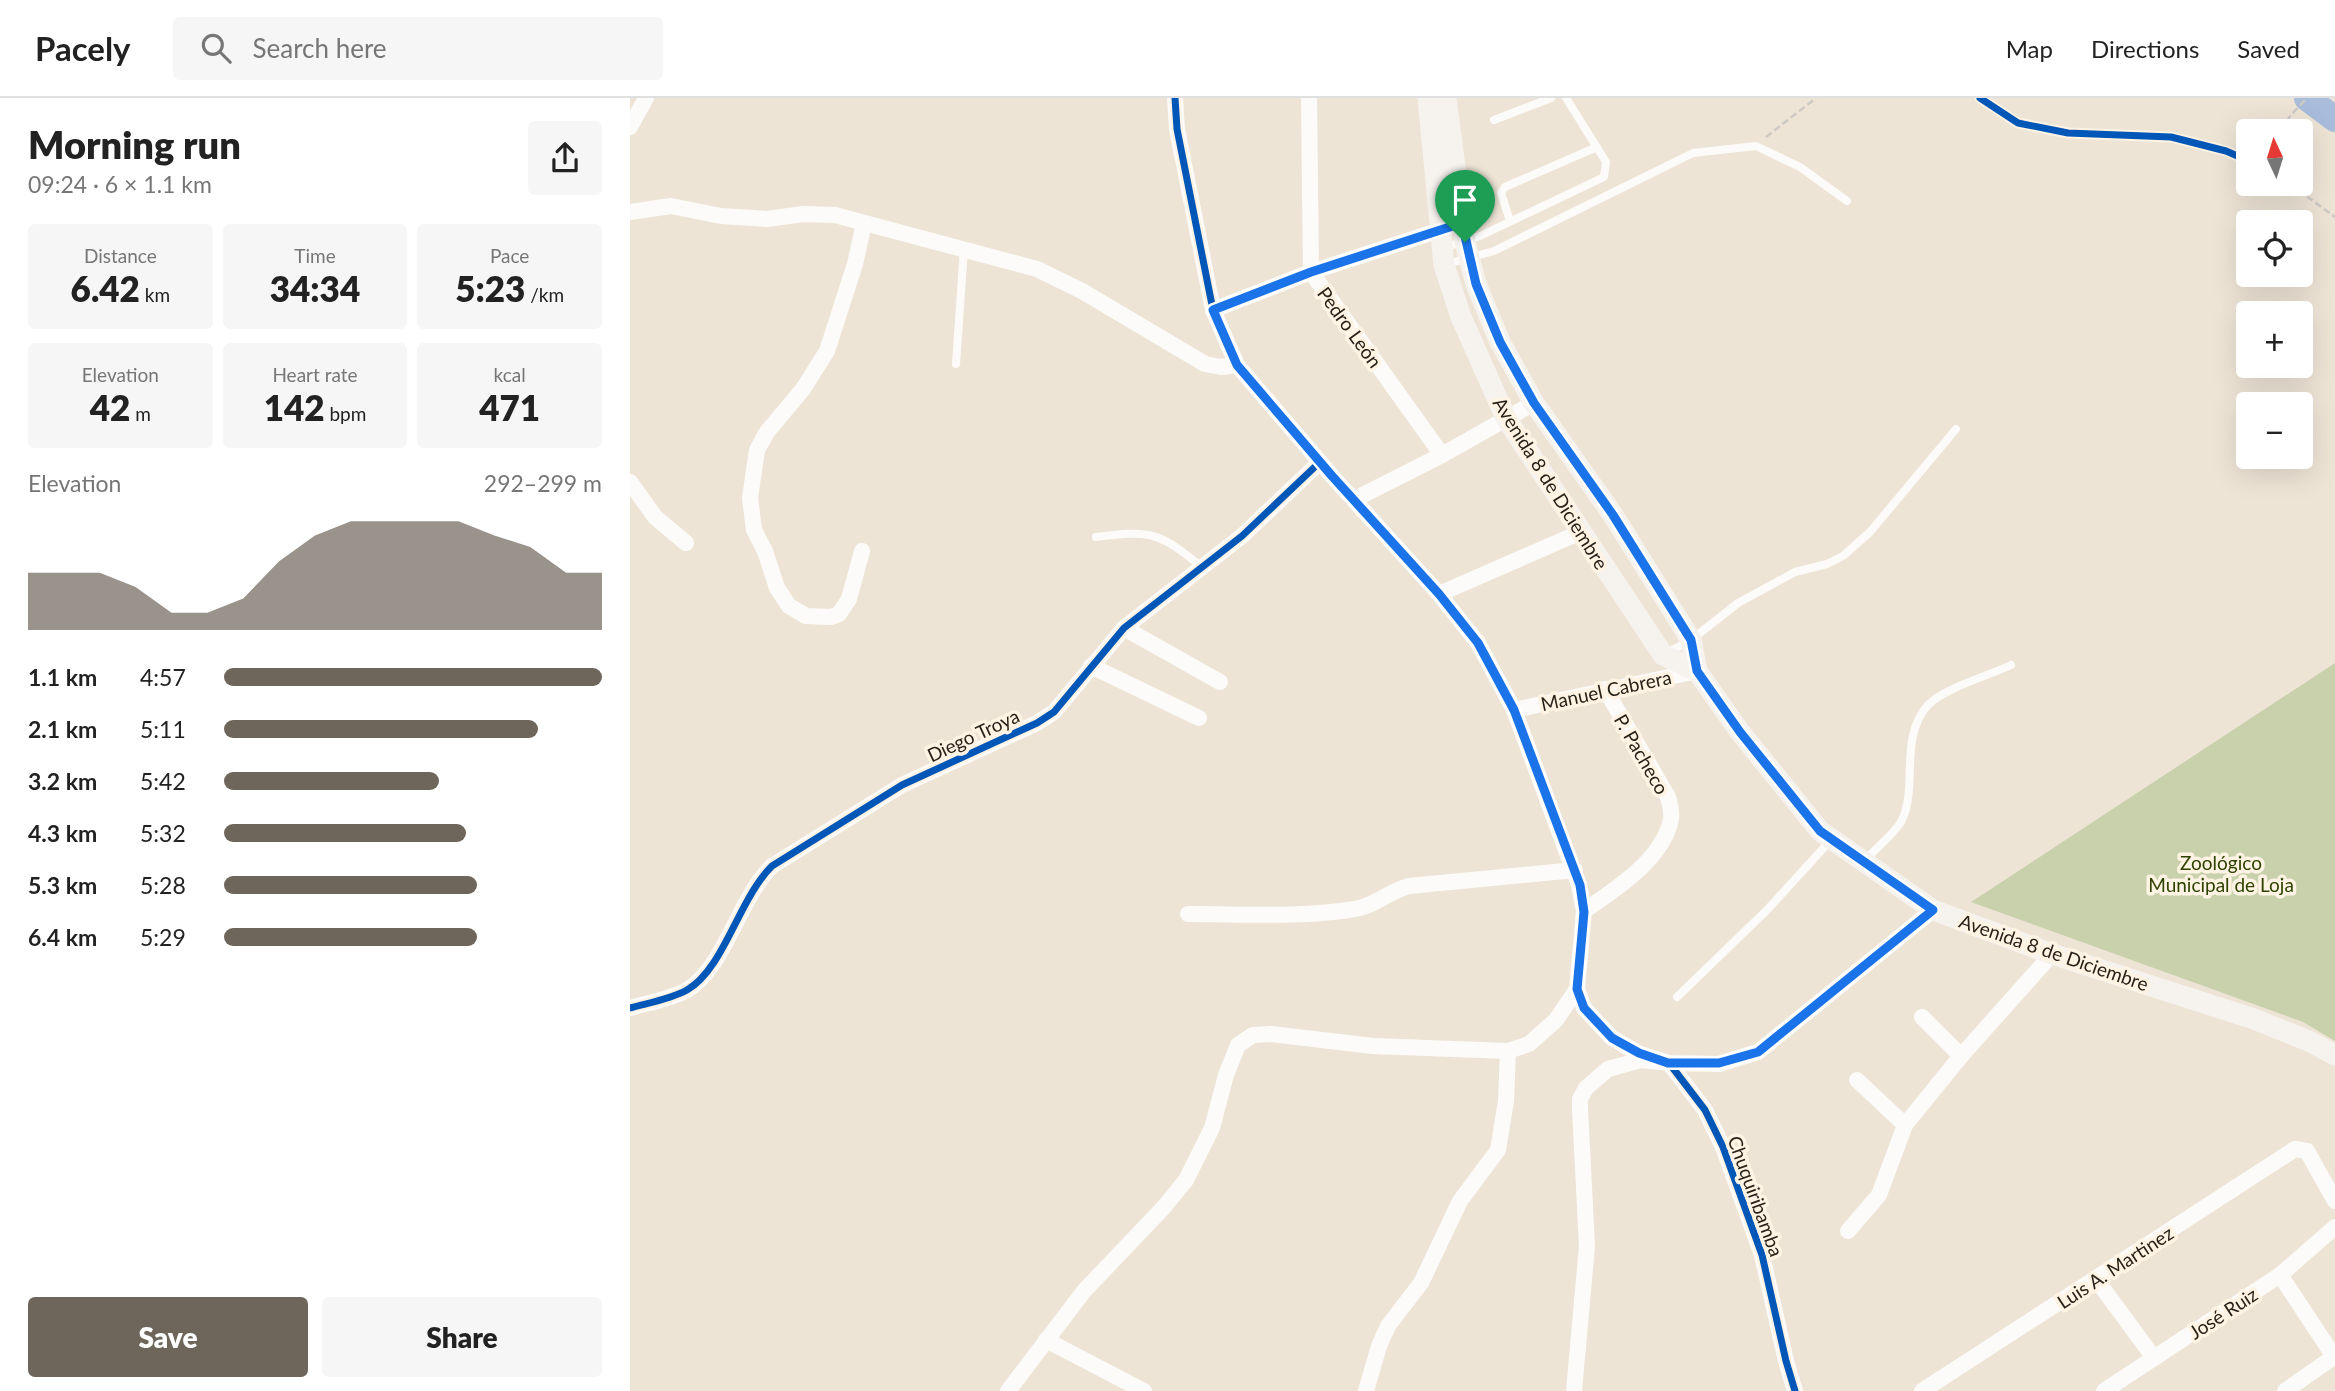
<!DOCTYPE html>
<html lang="en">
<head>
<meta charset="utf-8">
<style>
	:root { --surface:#fff; --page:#f6f6f6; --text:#222; --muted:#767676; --line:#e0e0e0; --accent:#6e665b }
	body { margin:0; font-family:Lato,sans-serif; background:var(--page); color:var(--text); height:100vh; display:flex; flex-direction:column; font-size:26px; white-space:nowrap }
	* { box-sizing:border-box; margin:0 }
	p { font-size:23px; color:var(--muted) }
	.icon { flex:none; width:38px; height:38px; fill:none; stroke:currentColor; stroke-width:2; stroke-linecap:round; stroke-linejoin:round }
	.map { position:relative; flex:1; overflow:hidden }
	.details { display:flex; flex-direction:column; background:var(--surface); width:630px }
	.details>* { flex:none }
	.needle { width:46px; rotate:356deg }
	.buttons { position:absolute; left:1606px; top:21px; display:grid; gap:14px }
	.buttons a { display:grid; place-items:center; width:77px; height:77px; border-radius:7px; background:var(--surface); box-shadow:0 7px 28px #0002; font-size:35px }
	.pin { position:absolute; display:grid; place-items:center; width:60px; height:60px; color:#fff; margin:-72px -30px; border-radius:50% 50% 50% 0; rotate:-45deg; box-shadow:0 0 7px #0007 }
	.pin .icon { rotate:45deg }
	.round { display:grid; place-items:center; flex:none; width:74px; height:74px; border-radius:7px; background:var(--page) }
	.summary { display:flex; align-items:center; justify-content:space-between; height:119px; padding:0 28px }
	h1 { font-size:38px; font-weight:800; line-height:52px }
	.figures { display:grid; grid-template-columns:repeat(3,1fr); gap:10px; height:119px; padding:7px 28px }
	.figures div { display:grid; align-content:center; border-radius:7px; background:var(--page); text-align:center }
	.figures b { font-size:35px; font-weight:800 }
	.figures small { font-size:19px; font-weight:400 }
	.figures p { font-size:19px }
	.chart { height:196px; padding:14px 28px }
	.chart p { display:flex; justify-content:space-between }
	.chart svg { width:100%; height:126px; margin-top:7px; fill:var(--accent); opacity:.7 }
	.button { display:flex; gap:14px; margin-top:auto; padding:14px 28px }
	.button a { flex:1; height:80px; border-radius:7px; background:var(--accent); color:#fff; font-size:28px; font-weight:800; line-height:80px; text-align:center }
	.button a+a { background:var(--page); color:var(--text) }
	ul { padding:0 28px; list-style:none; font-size:23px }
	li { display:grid; grid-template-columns:112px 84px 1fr; align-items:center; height:52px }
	li i { height:18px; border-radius:9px; background:var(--accent) }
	header { display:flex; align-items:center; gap:42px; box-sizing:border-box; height:98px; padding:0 35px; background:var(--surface); border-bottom:2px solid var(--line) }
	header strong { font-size:33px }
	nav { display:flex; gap:38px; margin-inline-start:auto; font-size:24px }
	.search { width:490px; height:63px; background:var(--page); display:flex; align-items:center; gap:18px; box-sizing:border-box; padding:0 24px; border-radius:7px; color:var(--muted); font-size:26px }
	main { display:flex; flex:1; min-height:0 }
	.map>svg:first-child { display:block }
</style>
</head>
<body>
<header>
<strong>Pacely</strong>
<div class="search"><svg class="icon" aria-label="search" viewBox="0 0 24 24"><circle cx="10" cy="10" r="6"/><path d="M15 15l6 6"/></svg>Search here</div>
<nav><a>Map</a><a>Directions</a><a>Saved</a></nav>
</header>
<main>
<section class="details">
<div class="summary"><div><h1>Morning run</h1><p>09:24 · 6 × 1.1 km</p></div><a class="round"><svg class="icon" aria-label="share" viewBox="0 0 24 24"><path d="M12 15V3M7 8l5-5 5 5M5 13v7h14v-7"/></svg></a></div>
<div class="figures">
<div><p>Distance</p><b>6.42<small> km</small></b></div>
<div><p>Time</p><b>34:34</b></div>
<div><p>Pace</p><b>5:23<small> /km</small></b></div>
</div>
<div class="figures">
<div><p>Elevation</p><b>42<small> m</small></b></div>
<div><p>Heart rate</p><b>142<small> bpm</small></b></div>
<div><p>kcal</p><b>471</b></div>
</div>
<div class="chart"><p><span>Elevation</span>292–299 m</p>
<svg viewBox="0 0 160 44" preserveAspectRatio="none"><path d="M0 44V24L10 24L20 24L30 29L40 38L50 38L60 33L70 20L80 11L90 6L100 6L110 6L120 6L130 11L140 15L150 24L160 24V44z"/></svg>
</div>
<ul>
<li><b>1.1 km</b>4:57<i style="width:100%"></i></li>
<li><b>2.1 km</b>5:11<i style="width:83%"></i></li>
<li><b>3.2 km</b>5:42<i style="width:57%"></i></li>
<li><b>4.3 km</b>5:32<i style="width:64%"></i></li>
<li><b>5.3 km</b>5:28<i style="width:67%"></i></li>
<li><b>6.4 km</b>5:29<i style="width:67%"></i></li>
</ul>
<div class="button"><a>Save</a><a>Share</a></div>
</section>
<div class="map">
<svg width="1705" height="1293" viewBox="0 0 1705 1293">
	<rect width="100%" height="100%" fill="#eee4d6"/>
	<path fill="#c8d1ac" d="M 1705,565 L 1705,943 L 1673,924 L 1341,804 Z"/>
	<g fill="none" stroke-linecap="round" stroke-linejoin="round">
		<path stroke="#a9bcdc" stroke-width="26" d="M 1677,0 L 1705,21"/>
		<g stroke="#cdc9c4" stroke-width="2.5" stroke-dasharray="7 3.5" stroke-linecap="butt">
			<path d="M 1350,0 L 1388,25 L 1438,35 L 1541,39 L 1596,53 L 1619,63"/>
			<path d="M 1652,33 L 1660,18 L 1677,0"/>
			<path d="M 1136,39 L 1186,0"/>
			<path d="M 1660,86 L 1705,119"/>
		</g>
		<g stroke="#fcfbf9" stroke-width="8">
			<path d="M 864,22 L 921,0"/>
			<path d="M 880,123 L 871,95 L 875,89 L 967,49"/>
			<path d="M 813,150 L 850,138 L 974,79 L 976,64 L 936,0"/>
			<path d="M 817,166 L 864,153 L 1063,55 L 1126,48 L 1170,69 L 1217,103"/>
			<path d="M 326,266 L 334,151"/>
			<path d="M 466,439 C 522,432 529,434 573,470"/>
			<path d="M 1035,556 L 1061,542 L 1108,505 L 1165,474 L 1197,466 L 1213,458 L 1240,434 L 1326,331"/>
			<path d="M 1236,762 C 1246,749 1265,736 1272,722 C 1288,688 1269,639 1298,607 C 1314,590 1358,578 1381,567"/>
			<path d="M 1047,899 L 1137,812 L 1200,743"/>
		</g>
		<g stroke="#fcfbf9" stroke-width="16">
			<path d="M 545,0 L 547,31 L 583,212 L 607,267 L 702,378 L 809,496 L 848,545 L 884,612 L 949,787 L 954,813 L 947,891 L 954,910 L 982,940 L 1008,955 L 1039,965 L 1075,1012 L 1093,1049 L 1132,1157 L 1156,1263 L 1165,1293"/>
			<path d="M 679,0 L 681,174 L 812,357"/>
			<path d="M 0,29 L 16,0"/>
			<path d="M 0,114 L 41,108 L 91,118 L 137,121 L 173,116 L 205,117 L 407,171 L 452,193 L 575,266 L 591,269 L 607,267"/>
			<path d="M 583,212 L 681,174 L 832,125"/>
			<path d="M 0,384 L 25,419 L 56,445"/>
			<path d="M 725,401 L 812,357 L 904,305"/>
			<path d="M 232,453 L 219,501 L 209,516 L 201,519 L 176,518 L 159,508 L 147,490 L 135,453 L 124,432 L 120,400 L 127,352 L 137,334 L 173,291 L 197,253 L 225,166 L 234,125"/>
			<path d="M 809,496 L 951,434"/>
			<path d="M 494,530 L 590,584"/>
			<path d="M 461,568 L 569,620"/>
			<path d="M 884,612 L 1067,573"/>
			<path d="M 954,813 C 985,791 1033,762 1041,721 C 1042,715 1040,706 1038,699 L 975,591"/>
			<path d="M 558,816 C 613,816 671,820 725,811 C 745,808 759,793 779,788 L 945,772"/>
			<path d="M 0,910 C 18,905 41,901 57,892 C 94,871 109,800 142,768 L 272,687 L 407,625 L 424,614 L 494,530 L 612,438 L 690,364"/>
			<path d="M 1292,919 L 1331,958"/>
			<path d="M 1227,982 L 1275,1027"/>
			<path d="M 1218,1133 L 1249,1097 L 1275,1027 L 1331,958 L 1422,856"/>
			<path d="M 1650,1177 L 1705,1260"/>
			<path d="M 1466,1181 L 1524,1260"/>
			<path d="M 416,1242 L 514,1293"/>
			<path d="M 378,1293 L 454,1193 L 534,1109 L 556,1082 L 582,1030 L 596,977 L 608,947 L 623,937 L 641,936 L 743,948 L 878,953 L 899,946 L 926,922 L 947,891"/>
			<path d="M 736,1293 L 749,1248 L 758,1228 L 791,1185 L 830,1103 L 868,1052 L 876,1003 L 878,953"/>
			<path d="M 944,1293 L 957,1148 L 950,1011 L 950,1001 L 956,990 L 978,971 L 1011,962 L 1039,965 L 1089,966 L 1128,954 L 1303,812"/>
			<path d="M 1292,1293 L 1665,1051 L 1677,1053 L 1705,1103"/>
			<path d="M 1474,1293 L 1650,1177 L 1705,1129"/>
			<path d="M 1655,1293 L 1705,1258"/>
		</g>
		<g stroke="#f6f2ee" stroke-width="21">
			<path d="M 798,0 L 814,167 L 831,219 L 876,320 L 1033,557 L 1067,573"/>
			<path d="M 816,0 L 835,144 L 846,186 L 870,244 L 904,305 L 983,417 L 1061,542 L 1067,573 L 1110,634 L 1190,733 L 1303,812 L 1422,856 L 1624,921 L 1681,944 L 1705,957"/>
		</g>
		<g stroke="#fff3e4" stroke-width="11">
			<g id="cycleway">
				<path d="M 545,0 L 547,31 L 583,212 L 607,267 L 702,378 L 809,496 L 848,545 L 884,612 L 949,787 L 954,813 L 947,891 L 954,910 L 982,940 L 1008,955 L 1039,965 L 1075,1012 L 1093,1049 L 1132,1157 L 1156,1263 L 1165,1293"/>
				<path d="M 1350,0 L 1388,25 L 1438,35 L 1541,39 L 1596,53 L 1619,63"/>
				<path d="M 0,910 C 18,905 41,901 57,892 C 94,871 109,800 142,768 L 272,687 L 407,625 L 424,614 L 494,530 L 612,438 L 690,364"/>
			</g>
		</g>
		<use href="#cycleway" stroke="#0057b8" stroke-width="7"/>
	</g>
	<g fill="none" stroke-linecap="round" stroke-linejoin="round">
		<g stroke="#fff" stroke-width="14">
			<path id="route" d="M 832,125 L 846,186 L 870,244 L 904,305 L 983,417 L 1061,542 L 1067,573 L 1110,634 L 1190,733 L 1303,812 L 1128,954 L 1089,965 L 1038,965 L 1009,955 L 982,940 L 954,910 L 947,891 L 954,814 L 950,787 L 884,612 L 848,545 L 809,496 L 702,378 L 607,267 L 583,212 L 681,174 Z"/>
		</g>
		<use href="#route" stroke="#1a73e8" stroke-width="9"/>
	</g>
	<g text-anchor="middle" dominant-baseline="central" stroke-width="7" stroke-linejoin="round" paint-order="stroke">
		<g font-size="19" fill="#292219" stroke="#fff3e4">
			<text transform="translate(720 229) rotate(54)">Pedro León</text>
			<text transform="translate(921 385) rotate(58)">Avenida 8 de Diciembre</text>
			<text transform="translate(976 592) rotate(-12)">Manuel Cabrera</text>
			<text transform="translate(343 637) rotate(-25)">Diego Troya</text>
			<text transform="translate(1012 656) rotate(60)">P. Pacheco</text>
			<text transform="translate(1424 854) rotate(19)">Avenida 8 de Diciembre</text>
			<text transform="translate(1126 1098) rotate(70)">Chuquiribamba</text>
			<text transform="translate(1485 1169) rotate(-33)">Luis A. Martinez</text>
			<text transform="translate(1593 1215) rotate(-33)">José Ruiz</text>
		</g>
		<g font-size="19" fill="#2d4200" stroke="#fff3e4">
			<text x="1591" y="764">Zoológico<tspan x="1591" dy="22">Municipal de Loja</tspan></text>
		</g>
	</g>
</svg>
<div class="buttons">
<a><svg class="needle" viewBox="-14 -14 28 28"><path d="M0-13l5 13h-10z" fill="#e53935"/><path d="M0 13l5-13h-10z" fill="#767676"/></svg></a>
<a><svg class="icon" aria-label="locate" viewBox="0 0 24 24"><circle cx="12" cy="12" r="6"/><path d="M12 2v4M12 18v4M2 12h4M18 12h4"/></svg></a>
<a>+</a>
<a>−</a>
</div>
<div class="pin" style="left:835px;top:144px;background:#1e9e55"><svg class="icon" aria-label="arrive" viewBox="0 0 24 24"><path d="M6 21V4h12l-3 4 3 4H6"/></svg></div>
</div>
</main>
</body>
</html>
